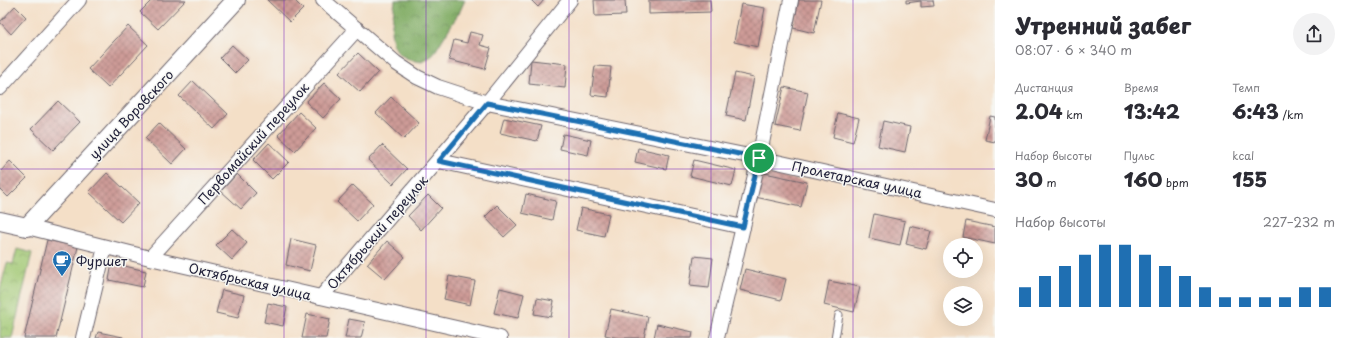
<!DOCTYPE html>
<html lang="ru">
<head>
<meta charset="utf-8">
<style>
	:root { --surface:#fff; --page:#f2f2f3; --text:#2b2b33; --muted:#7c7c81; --accent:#1f6fb2 }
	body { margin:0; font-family:"Playpen Sans",sans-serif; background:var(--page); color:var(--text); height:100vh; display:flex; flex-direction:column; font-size:15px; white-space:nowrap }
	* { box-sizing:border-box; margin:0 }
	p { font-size:13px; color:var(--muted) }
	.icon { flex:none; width:22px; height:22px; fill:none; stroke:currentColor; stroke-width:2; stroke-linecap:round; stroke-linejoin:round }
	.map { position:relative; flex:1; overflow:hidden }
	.sheet { display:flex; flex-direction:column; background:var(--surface); width:360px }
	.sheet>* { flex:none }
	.fabs { position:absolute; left:943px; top:238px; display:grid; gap:8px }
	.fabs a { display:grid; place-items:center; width:40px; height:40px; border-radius:50%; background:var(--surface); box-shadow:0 4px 16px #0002; font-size:20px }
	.pin { position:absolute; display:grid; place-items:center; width:34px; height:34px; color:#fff; margin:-17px; border:2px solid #fff; border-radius:50%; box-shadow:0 1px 4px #0007 }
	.round { display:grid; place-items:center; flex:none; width:42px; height:42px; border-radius:21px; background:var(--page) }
	.head { display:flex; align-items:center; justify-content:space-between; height:68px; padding:0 20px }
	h1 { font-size:22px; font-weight:800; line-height:30px }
	.stats { display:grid; grid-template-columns:repeat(3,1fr); gap:6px; height:68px; padding:4px 20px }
	.stats div { display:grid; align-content:center }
	.stats b { font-size:20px; font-weight:800 }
	.stats small { font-size:11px; font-weight:400 }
	.stats p { font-size:11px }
	.chart { height:112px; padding:8px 20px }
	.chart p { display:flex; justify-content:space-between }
	.chart svg { width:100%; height:72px; margin-top:4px; stroke:var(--accent); stroke-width:6 }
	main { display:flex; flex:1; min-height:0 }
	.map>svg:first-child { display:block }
</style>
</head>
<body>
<main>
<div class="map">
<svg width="995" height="338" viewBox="0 0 995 338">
	<defs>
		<pattern id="forest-crowns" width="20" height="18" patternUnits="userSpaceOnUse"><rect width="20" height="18" fill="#80ac63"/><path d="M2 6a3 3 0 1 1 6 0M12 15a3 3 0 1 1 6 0" fill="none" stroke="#688c53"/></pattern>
		<pattern id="park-crowns" width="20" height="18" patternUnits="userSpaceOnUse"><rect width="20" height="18" fill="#a0c771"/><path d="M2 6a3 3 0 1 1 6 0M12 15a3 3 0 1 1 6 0" fill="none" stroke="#82a15e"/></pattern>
		<pattern id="building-cross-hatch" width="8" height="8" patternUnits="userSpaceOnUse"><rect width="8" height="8" fill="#ce9b97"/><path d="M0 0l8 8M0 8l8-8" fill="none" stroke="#a77e7c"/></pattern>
	</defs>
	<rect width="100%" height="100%" fill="#f6f6f2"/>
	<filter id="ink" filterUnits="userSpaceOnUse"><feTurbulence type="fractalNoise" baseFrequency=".025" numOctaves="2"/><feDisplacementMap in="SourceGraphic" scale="8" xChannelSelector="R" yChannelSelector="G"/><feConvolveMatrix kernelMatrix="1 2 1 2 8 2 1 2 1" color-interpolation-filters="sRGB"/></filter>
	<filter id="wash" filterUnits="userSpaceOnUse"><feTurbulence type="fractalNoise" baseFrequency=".012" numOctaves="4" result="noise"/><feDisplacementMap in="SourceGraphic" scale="16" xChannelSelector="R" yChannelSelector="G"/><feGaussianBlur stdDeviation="0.9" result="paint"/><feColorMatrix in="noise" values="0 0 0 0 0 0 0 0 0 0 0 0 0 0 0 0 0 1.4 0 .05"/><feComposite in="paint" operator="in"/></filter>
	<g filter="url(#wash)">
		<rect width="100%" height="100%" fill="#f4dfc7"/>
		<path fill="url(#forest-crowns)" stroke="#51674f" d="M 395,0 L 465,0 L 460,11 L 433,55 L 422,62 L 410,60 L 399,54 L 393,44 L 391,32 Z"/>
		<path fill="url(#park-crowns)" stroke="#617456" d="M 17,249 L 32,253 L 12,338 L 0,338 L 0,290 L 7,263 L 13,264 Z"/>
		<g id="blocks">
			<g fill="url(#building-cross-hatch)">
				<path d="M 152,0 L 186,0 L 158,29 L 140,12 Z"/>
				<path d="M 267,0 L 294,0 L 303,9 L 290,22 Z"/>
				<path d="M 531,0 L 544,0 L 538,7 Z"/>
				<path d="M 594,0 L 625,0 L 626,15 L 595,16 Z"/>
				<path d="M 649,0 L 710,0 L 711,12 L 649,14 Z"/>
				<path d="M 799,0 L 821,0 L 814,33 L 793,28 Z"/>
				<path d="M 906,0 L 933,0 L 934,6 L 921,7 L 921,1 L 906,3 Z"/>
				<path d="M 741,4 L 765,8 L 758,47 L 734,42 Z"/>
				<path d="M 15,6 L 26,17 L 11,34 L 0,22 Z"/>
				<path d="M 128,26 L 148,45 L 108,88 L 88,69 Z"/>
				<path d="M 470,32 L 483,35 L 480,45 L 491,48 L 485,69 L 449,60 L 454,40 L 467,43 Z"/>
				<path d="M 232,45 L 248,60 L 235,73 L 220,58 Z"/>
				<path d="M 358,53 L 378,72 L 360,92 L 339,73 Z"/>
				<path d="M 531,60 L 567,64 L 565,88 L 529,84 Z"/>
				<path d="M 595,66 L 611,67 L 608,97 L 591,95 Z"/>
				<path d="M 735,73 L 754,77 L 746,120 L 726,116 Z"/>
				<path d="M 193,81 L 228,114 L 214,129 L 179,96 Z"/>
				<path d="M 324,83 L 341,99 L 323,118 L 306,102 Z"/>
				<path d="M 784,87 L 808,92 L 800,131 L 775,126 Z"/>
				<path d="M 391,97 L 419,123 L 404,139 L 376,113 Z"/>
				<path d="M 58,101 L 80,122 L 53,150 L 31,129 Z"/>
				<path d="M 299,112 L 316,128 L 295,151 L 278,135 Z"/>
				<path d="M 838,113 L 859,118 L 853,142 L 833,137 Z"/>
				<path d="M 990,116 L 995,117 L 995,142 L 985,140 Z"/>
				<path d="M 504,118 L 541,126 L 537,141 L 500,133 Z"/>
				<path d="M 883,121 L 910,127 L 905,152 L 878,146 Z"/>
				<path d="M 159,123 L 186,149 L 172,164 L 145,138 Z"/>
				<path d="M 563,134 L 591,140 L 588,155 L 560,149 Z"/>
				<path d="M 269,143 L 289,162 L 272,179 L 253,160 Z"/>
				<path d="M 382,145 L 407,169 L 393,184 L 368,160 Z"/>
				<path d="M 638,148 L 669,155 L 666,169 L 635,162 Z"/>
				<path d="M 694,160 L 736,170 L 732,186 L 690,176 Z"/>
				<path d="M 10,161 L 27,178 L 8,197 L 0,189 L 0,172 Z"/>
				<path d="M 760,172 L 807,182 L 801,207 L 755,197 Z"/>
				<path d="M 107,173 L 139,203 L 121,222 L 89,192 Z"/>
				<path d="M 237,174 L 256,193 L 241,209 L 221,191 Z"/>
				<path d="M 353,185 L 373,204 L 357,221 L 337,202 Z"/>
				<path d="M 526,194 L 556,201 L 552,220 L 522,213 Z"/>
				<path d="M 428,195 L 441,208 L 421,230 L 408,216 Z"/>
				<path d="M 497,205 L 517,225 L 504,237 L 485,217 Z"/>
				<path d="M 581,208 L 609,214 L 604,236 L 576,230 Z"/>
				<path d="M 874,214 L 905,221 L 900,245 L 869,238 Z"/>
				<path d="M 966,221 L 995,227 L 995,244 L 963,237 Z"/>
				<path d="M 910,226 L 931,231 L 926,249 L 906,244 Z"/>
				<path d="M 232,229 L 247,243 L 232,260 L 216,245 Z"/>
				<path d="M 291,239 L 316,245 L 310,271 L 286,265 Z"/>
				<path d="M 47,240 L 78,247 L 56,338 L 24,338 Z"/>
				<path d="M 387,241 L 405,257 L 385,279 L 367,264 Z"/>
				<path d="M 694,256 L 713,258 L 709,288 L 690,286 Z"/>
				<path d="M 112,263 L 146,271 L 143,287 L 109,280 Z"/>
				<path d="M 745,269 L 786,279 L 781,300 L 740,290 Z"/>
				<path d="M 449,276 L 475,281 L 470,305 L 444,299 Z"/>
				<path d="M 829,281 L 860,287 L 854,312 L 824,305 Z"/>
				<path d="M 500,288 L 524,294 L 518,318 L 494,313 Z"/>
				<path d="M 222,290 L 244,295 L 238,318 L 216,313 Z"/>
				<path d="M 537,298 L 554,301 L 551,317 L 534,314 Z"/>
				<path d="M 268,303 L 287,307 L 283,326 L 264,322 Z"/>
				<path d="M 611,309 L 648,317 L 644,338 L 618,338 L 605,335 Z"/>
				<path d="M 307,314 L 330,319 L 326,338 L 302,338 Z"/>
				<path d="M 349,319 L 365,322 L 361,338 L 345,338 Z"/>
				<path d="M 657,324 L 693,332 L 692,338 L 654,338 Z"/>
				<path d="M 98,332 L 123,337 L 123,338 L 96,338 Z"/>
			</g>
		</g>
	</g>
	<g filter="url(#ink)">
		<use href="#blocks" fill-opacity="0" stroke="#6c646c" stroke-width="1"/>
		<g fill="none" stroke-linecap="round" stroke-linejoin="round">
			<g stroke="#6c646c" stroke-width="9">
				<path id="service" d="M 835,338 L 839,315"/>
			</g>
			<g stroke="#6c646c" stroke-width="16">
				<g id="minor">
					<path d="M 323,0 L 396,63 L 417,77 L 438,87 L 487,103 L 759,158 L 995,210"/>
					<path d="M 0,88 L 79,0"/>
					<path d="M 439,161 L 743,227"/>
					<path d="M 27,227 L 150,258 L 500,338"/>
					<path d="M 150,258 L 357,29"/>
					<path d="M 321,297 L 487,103 L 570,0"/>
					<path d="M 83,338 L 105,247"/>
					<path d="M 717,338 L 759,158 L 791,0"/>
				</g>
			</g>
			<g stroke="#6c646c" stroke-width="20">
				<path id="tertiary" d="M 0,221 L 27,227 L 236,0"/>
			</g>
			<use href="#service" stroke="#fff" stroke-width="7"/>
			<use href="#minor" stroke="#fff" stroke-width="14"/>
			<use href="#tertiary" stroke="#fff" stroke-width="18"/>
		</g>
	</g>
	<g fill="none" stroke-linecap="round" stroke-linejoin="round" filter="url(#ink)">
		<g stroke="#fff" stroke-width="8">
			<path id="route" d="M 487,103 L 759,158 L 743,227 L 439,161 Z"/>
		</g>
		<use href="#route" stroke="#1f6fb2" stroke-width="5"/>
	</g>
	<path fill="none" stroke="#7b2cbf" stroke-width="1" stroke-opacity="0.55" d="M 142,0 L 142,338M 284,0 L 284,338M 426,0 L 426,338M 569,0 L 569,338M 711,0 L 711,338M 853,0 L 853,338M 0,169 L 995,169"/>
	<defs>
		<g id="cafe-pin" transform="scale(1)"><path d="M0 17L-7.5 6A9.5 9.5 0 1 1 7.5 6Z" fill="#1f6fb2" stroke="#f6f6f2"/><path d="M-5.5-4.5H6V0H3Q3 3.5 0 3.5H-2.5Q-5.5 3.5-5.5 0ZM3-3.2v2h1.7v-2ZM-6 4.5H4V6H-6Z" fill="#fff"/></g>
	</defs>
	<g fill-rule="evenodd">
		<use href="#cafe-pin" x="62" y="260"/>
	</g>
	<g text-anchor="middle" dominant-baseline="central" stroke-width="3" stroke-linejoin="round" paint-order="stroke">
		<g font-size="13" fill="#22223b" stroke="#f6f6f2">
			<text transform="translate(131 114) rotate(-47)">улица Воровского</text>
			<text transform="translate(253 143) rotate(-48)">Первомайский переулок</text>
			<text transform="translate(857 179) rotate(12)">Пролетарская улица</text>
			<text transform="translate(377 232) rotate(-49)">Октябрьский переулок</text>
			<text transform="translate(250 281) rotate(13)">Октябрьская улица</text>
		</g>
		<g font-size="13" fill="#22223b" stroke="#f6f6f2" text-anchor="start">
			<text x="76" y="260">Фуршет</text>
		</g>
	</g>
</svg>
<div class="fabs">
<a><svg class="icon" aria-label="locate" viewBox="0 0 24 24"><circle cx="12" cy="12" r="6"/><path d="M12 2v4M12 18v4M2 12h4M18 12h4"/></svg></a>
<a><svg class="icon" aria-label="layers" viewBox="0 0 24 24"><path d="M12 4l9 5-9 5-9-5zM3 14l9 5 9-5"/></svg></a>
</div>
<div class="pin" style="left:759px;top:158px;background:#1e9e55"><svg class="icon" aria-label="arrive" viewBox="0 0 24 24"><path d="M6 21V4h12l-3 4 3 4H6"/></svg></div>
</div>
<section class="sheet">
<div class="head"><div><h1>Утренний забег</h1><p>08:07 · 6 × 340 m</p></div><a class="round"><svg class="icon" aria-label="share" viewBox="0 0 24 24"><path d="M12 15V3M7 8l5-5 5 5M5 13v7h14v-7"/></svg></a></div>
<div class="stats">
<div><p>Дистанция</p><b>2.04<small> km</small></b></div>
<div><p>Время</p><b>13:42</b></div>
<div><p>Темп</p><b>6:43<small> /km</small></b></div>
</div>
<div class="stats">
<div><p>Набор высоты</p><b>30<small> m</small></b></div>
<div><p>Пульс</p><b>160<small> bpm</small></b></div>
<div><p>kcal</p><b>155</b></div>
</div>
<div class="chart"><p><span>Набор высоты</span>227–232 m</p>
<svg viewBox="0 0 160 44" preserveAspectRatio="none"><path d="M5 44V32M15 44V25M25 44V19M35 44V12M45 44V6M55 44V6M65 44V12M75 44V19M85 44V25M95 44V32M105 44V38M115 44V38M125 44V38M135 44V38M145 44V32M155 44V32"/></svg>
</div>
</section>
</main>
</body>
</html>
